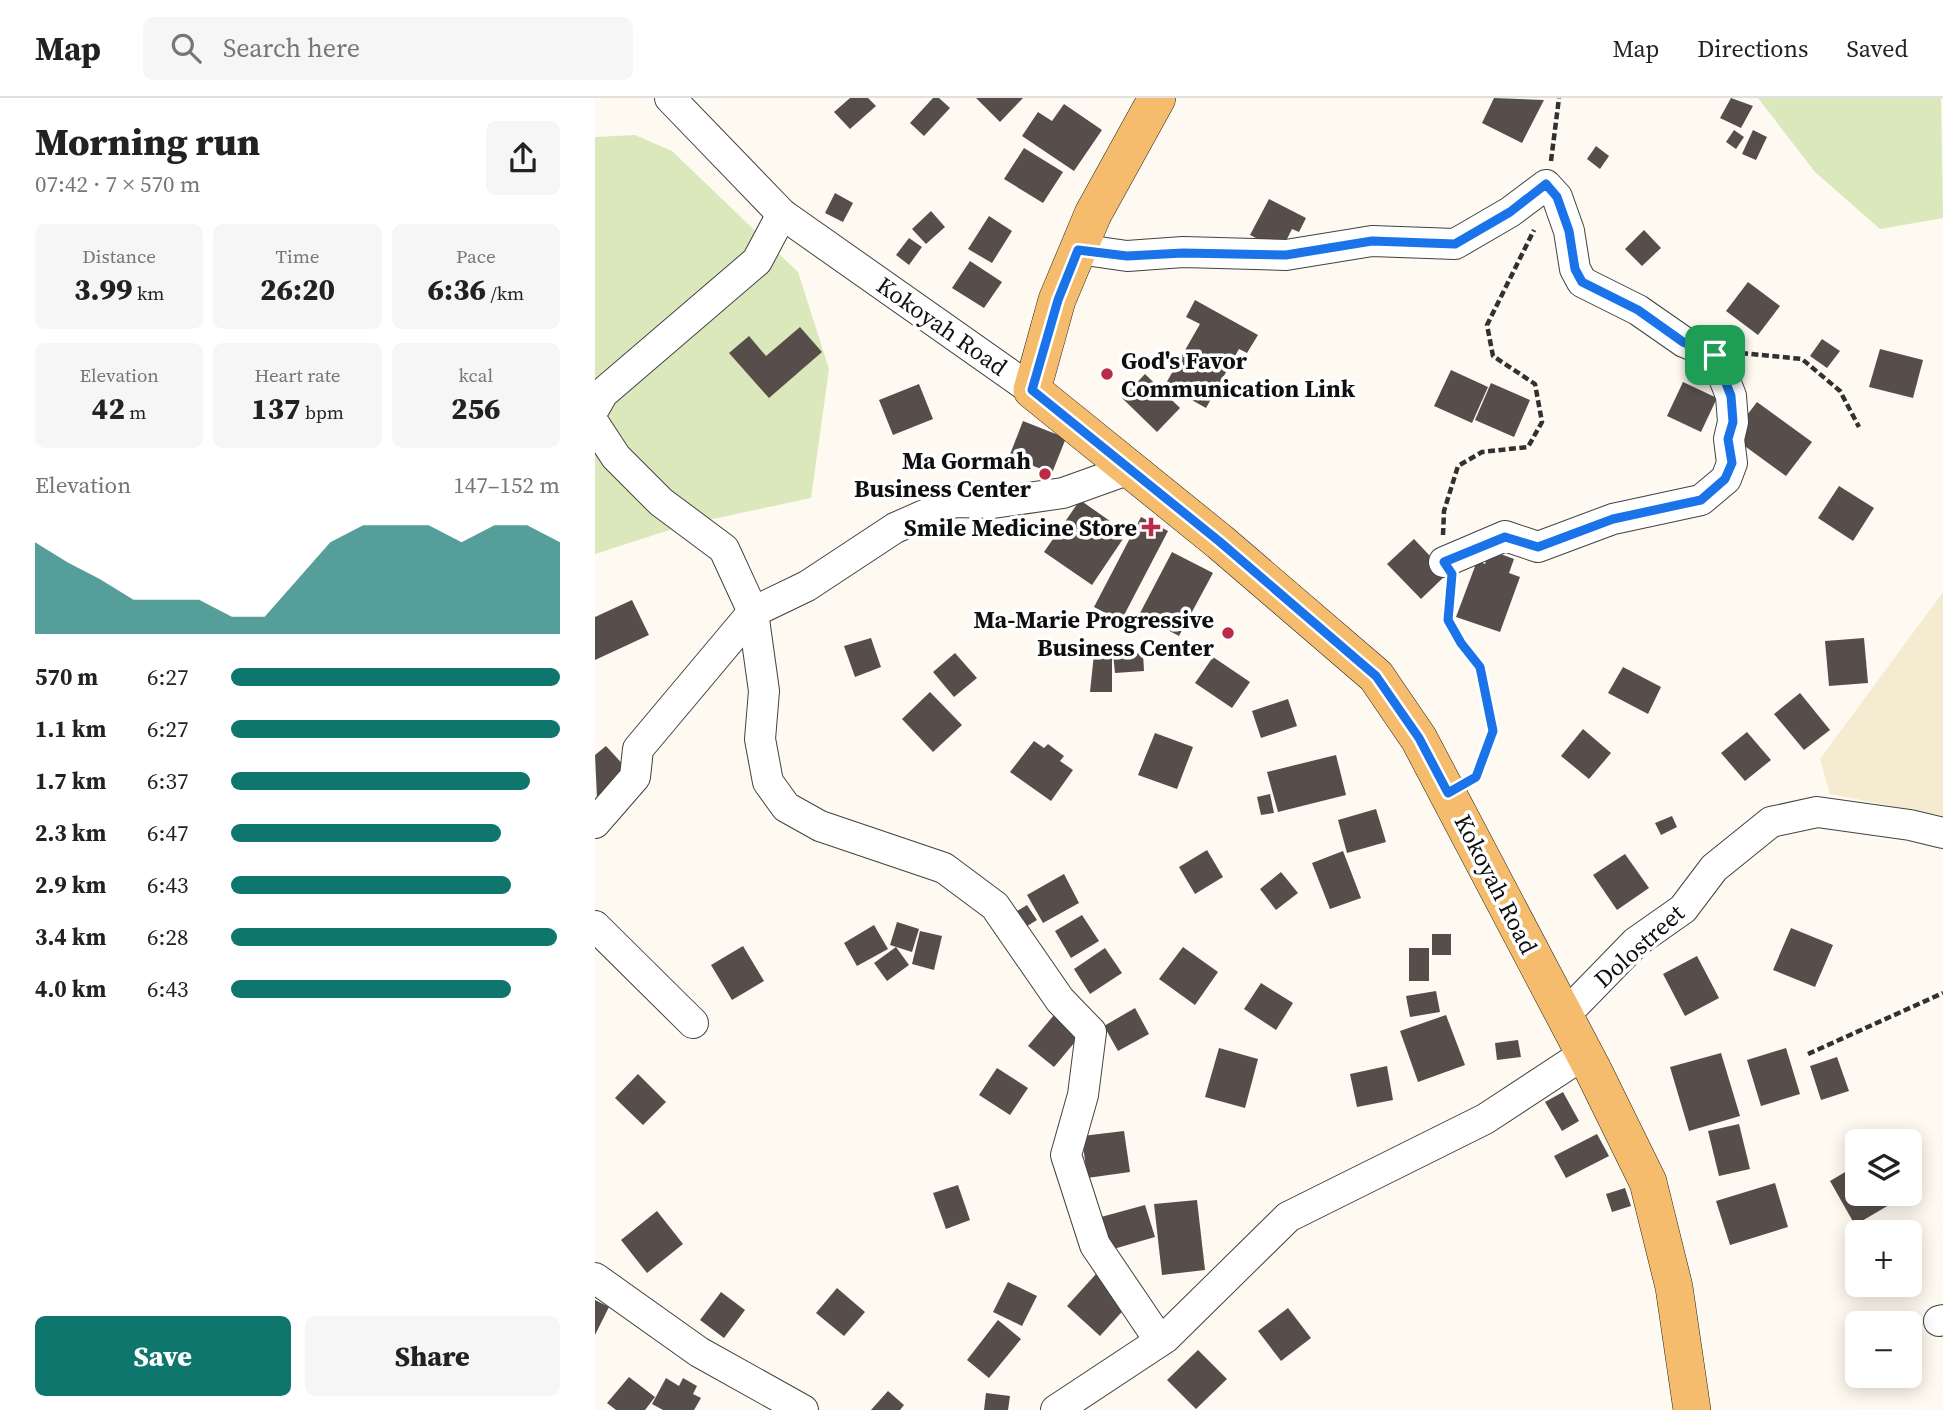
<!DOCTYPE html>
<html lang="en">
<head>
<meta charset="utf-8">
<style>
	:root { --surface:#fff; --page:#f6f6f6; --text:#222; --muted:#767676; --line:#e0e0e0; --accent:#0f766e }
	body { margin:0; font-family:"Source Serif 4",serif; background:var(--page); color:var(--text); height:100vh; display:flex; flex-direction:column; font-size:26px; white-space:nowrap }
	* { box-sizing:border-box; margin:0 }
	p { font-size:23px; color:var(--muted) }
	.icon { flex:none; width:38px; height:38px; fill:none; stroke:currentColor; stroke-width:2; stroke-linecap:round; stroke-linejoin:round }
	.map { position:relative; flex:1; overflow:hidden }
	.sheet { display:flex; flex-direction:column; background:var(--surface); width:595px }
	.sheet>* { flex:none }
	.controls { position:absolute; left:1250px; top:1031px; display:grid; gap:14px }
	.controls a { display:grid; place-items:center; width:77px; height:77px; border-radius:10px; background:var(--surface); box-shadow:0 4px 18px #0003; font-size:35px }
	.pin { position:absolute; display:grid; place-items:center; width:60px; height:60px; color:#fff; margin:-30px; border-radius:14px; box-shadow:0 4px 10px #0006 }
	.round { display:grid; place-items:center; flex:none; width:74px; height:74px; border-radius:10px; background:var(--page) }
	.summary { display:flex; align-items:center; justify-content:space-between; height:119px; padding:0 35px }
	h1 { font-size:38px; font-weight:800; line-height:52px }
	.metrics { display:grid; grid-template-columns:repeat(3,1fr); gap:10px; height:119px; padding:7px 35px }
	.metrics div { display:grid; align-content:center; border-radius:10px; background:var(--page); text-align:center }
	.metrics b { font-size:30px; font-weight:800 }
	.metrics small { font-size:19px; font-weight:400 }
	.metrics p { font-size:19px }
	.chart { height:196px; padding:14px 35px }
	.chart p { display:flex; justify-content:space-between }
	.chart svg { width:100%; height:126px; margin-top:7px; fill:var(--accent); opacity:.7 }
	.button { display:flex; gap:14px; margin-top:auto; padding:14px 35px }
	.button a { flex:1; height:80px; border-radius:10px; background:var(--accent); color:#fff; font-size:28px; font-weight:800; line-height:80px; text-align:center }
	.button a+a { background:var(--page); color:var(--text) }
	ul { padding:0 35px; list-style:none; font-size:23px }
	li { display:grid; grid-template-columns:112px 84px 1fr; align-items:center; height:52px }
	li i { height:18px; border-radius:9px; background:var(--accent) }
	header { display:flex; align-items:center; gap:42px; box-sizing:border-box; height:98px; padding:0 35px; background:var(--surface); border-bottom:2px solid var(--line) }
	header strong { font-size:33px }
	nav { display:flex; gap:38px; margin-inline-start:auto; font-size:24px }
	.search { width:490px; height:63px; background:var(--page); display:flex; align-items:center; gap:18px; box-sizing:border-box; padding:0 24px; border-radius:10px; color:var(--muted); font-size:26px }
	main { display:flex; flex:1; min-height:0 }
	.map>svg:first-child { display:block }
</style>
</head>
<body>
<header>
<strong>Map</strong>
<div class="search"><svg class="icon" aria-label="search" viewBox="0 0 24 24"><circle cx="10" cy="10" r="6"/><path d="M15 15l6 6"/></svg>Search here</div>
<nav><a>Map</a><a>Directions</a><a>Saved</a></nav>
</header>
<main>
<section class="sheet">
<div class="summary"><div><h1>Morning run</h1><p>07:42 · 7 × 570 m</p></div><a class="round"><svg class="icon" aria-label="share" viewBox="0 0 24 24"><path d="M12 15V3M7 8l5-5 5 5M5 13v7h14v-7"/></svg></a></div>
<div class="metrics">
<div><p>Distance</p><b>3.99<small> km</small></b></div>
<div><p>Time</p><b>26:20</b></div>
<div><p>Pace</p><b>6:36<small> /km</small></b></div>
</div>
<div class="metrics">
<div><p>Elevation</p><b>42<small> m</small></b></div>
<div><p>Heart rate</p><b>137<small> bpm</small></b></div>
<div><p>kcal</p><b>256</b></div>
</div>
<div class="chart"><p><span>Elevation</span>147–152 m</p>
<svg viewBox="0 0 160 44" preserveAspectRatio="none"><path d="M0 44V12L10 19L20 25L30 32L40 32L50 32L60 38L70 38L80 25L90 12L100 6L110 6L120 6L130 12L140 6L150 6L160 12V44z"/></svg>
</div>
<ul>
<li><b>570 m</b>6:27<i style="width:100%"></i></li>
<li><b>1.1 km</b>6:27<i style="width:100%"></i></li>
<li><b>1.7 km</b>6:37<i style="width:91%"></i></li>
<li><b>2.3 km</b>6:47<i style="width:82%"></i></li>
<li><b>2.9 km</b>6:43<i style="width:85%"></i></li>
<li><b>3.4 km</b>6:28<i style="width:99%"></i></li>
<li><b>4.0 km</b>6:43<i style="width:85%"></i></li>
</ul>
<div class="button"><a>Save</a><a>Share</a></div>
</section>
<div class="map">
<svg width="1348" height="1312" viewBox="0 0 1348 1312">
	<rect width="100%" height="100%" fill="#fefaf1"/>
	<path fill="#f4ebd1" d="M 1348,494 L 1348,718 L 1235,696 L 1225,661 Z"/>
	<g fill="#dae8bb">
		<path d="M 1163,0 L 1346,0 L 1348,120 L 1285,131 L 1220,74 Z"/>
		<path d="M 40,37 L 77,53 L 203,174 L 234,271 L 216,400 L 90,427 L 0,456 L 0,39 Z"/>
	</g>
	<g fill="#574e4b">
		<path d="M 255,0 L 273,0 L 281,8 L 255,31 L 239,14 Z"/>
		<path d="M 338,0 L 344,0 L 355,10 L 329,38 L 315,25 Z"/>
		<path d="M 381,0 L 428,0 L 405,24 Z"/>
		<path d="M 899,0 L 949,2 L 927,45 L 887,25 Z"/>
		<path d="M 1136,0 L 1158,8 L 1146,30 L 1125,20 Z"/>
		<path d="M 469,6 L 507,32 L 479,73 L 427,38 L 443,14 L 457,23 Z"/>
		<path d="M 1139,32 L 1149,39 L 1141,51 L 1131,44 Z"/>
		<path d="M 1158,32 L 1172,39 L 1161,62 L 1147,56 Z"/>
		<path d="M 1001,48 L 1014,58 L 1005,71 L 992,61 Z"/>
		<path d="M 429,50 L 468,74 L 448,105 L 409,81 Z"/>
		<path d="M 240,95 L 258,105 L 248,124 L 230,115 Z"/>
		<path d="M 674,101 L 711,120 L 704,134 L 697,131 L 686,153 L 655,137 Z"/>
		<path d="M 336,113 L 350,129 L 331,146 L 317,131 Z"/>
		<path d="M 394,118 L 417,133 L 397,165 L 373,151 Z"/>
		<path d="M 1049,132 L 1066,150 L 1047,168 L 1030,151 Z"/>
		<path d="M 314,140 L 327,149 L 314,167 L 301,157 Z"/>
		<path d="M 375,163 L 407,184 L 389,210 L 357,190 Z"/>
		<path d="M 1153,184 L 1185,208 L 1163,237 L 1131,213 Z"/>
		<path d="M 600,202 L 663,237 L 652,255 L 644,251 L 611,310 L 570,287 L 605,226 L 591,219 Z"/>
		<path d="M 205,229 L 227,254 L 174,300 L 134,255 L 154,238 L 171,258 Z"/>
		<path d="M 1227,241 L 1245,253 L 1232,270 L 1215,258 Z"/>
		<path d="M 1285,251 L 1328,262 L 1318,300 L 1274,289 Z"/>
		<path d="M 856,272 L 893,289 L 877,325 L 839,308 Z"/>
		<path d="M 550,276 L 585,310 L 562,334 L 527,300 Z"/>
		<path d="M 1088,284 L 1122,300 L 1106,334 L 1072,318 Z"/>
		<path d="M 896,285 L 935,302 L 919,339 L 880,322 Z"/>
		<path d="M 324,286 L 338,321 L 298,337 L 284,302 Z"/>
		<path d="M 1162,304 L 1217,344 L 1191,378 L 1136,338 Z"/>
		<path d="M 428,323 L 471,340 L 457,375 L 414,359 Z"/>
		<path d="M 1244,388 L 1279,410 L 1258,443 L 1223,420 Z"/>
		<path d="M 485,402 L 532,435 L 497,487 L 449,454 Z"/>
		<path d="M 546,419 L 573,433 L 526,523 L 499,509 Z"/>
		<path d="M 819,441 L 852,476 L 826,501 L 792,466 Z"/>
		<path d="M 895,452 L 919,461 L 914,475 L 925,479 L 905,534 L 861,519 L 882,463 L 890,466 Z"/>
		<path d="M 577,454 L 618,475 L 584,538 L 544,517 Z"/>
		<path d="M 37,502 L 54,537 L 0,562 L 0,519 Z"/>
		<path d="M 276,540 L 286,569 L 260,579 L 249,548 Z"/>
		<path d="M 1269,540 L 1273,585 L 1234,588 L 1230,543 Z"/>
		<path d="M 360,555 L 382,580 L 359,599 L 338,574 Z"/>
		<path d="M 548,555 L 549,573 L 520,575 L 518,556 Z"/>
		<path d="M 499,556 L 517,556 L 517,594 L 495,594 Z"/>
		<path d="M 618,559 L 655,584 L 637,610 L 600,585 Z"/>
		<path d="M 1028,569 L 1066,589 L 1053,616 L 1013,595 Z"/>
		<path d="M 335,594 L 367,627 L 338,654 L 307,621 Z"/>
		<path d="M 1205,595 L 1235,632 L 1209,652 L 1179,616 Z"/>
		<path d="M 693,601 L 702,628 L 666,640 L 657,613 Z"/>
		<path d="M 988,631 L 1016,655 L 994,681 L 966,658 Z"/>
		<path d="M 1152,634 L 1176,662 L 1150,683 L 1126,655 Z"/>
		<path d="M 560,635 L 598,649 L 582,691 L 543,677 Z"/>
		<path d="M 439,643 L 449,650 L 453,646 L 469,658 L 465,663 L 478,672 L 456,703 L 415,674 Z"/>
		<path d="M 11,648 L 33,672 L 2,700 L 0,657 Z"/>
		<path d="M 741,657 L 751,697 L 683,714 L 672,674 Z"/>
		<path d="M 675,696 L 679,715 L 666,717 L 662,699 Z"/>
		<path d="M 781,711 L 791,744 L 752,755 L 743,722 Z"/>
		<path d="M 1077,718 L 1082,729 L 1066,737 L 1060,725 Z"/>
		<path d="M 612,752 L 628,779 L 600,796 L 584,769 Z"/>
		<path d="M 748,753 L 766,800 L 735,811 L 717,765 Z"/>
		<path d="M 1030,756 L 1054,790 L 1022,812 L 998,777 Z"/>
		<path d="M 686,774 L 703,795 L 681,812 L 665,791 Z"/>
		<path d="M 469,776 L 484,805 L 448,825 L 432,797 Z"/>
		<path d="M 432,807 L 442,822 L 429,830 L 419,815 Z"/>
		<path d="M 487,817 L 504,843 L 476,860 L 460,833 Z"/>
		<path d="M 302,824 L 324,831 L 317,854 L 295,847 Z"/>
		<path d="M 279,827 L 293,851 L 262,868 L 249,845 Z"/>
		<path d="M 1196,830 L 1238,847 L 1220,889 L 1178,872 Z"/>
		<path d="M 325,833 L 347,838 L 339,872 L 317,866 Z"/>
		<rect x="837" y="836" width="19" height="21"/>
		<path d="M 148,848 L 169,883 L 137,902 L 116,867 Z"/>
		<path d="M 301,849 L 314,867 L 292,883 L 279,865 Z"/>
		<path d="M 588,849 L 623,874 L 600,907 L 564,881 Z"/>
		<path d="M 510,850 L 527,875 L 495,896 L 479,871 Z"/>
		<rect x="814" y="850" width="20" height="33"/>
		<path d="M 1102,858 L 1124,900 L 1090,918 L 1068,876 Z"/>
		<path d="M 666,885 L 698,905 L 681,932 L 649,911 Z"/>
		<path d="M 841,893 L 845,914 L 815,919 L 811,898 Z"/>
		<path d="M 540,910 L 554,936 L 523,953 L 509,928 Z"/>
		<path d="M 459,917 L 485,938 L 459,969 L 433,948 Z"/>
		<path d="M 851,917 L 870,967 L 823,984 L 805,933 Z"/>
		<path d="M 923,942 L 926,959 L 902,962 L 900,945 Z"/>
		<path d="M 624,950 L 663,961 L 650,1010 L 610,999 Z"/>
		<path d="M 1191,950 L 1205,996 L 1166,1008 L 1152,962 Z"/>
		<path d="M 1126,955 L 1145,1018 L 1094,1033 L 1075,969 Z"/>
		<path d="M 1242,959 L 1254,993 L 1226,1002 L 1215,968 Z"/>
		<path d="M 792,968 L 798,1002 L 762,1009 L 755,976 Z"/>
		<path d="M 402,970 L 433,990 L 415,1017 L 384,997 Z"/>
		<path d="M 43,976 L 71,1004 L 48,1027 L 20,1000 Z"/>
		<path d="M 968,994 L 984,1023 L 967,1033 L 950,1004 Z"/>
		<path d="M 1144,1026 L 1155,1071 L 1124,1078 L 1113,1033 Z"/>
		<path d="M 529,1033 L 535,1074 L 492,1080 L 487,1038 Z"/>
		<path d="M 1002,1036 L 1014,1058 L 971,1080 L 959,1058 Z"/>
		<path d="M 1262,1067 L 1262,1096 L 1303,1096 L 1306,1100 L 1260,1127 L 1235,1083 Z"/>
		<path d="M 1180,1085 L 1193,1129 L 1135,1147 L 1121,1103 Z"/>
		<path d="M 363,1087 L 375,1122 L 351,1131 L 338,1095 Z"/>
		<path d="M 1030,1090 L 1036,1108 L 1017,1114 L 1011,1096 Z"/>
		<path d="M 602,1102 L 610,1172 L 567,1177 L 559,1106 Z"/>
		<path d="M 550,1107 L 560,1139 L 515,1152 L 506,1119 Z"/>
		<path d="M 62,1113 L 88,1146 L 52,1175 L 26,1142 Z"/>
		<path d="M 501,1176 L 534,1206 L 505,1238 L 472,1208 Z"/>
		<path d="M 413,1184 L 442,1198 L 427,1228 L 398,1214 Z"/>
		<path d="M 242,1190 L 270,1214 L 249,1238 L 221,1215 Z"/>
		<path d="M 126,1194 L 150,1212 L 129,1240 L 105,1222 Z"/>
		<path d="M 0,1202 L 14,1209 L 0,1237 Z"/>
		<path d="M 693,1210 L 716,1240 L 686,1263 L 663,1233 Z"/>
		<path d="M 403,1222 L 426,1241 L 394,1280 L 372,1262 Z"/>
		<path d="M 603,1252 L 632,1281 L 601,1311 L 572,1282 Z"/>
		<path d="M 34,1279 L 60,1299 L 50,1312 L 21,1312 L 12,1305 Z"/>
		<path d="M 71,1280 L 84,1288 L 88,1280 L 102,1288 L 98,1296 L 106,1300 L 99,1312 L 68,1312 L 57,1306 Z"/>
		<path d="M 293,1293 L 309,1307 L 305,1312 L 276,1312 Z"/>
		<path d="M 391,1295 L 415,1298 L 413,1312 L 389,1312 Z"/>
	</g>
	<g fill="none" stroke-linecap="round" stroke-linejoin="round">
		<g stroke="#424242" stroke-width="32">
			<g id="minor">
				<path d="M 75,0 L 187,116 L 437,292"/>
				<path d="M 483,151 L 532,158 L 588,154 L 691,157 L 777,143 L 860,146 L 915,114 L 951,87 L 962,99 L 974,133 L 980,171 L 987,184 L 1043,212 L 1089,244 L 1120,257 L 1136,298 L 1138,324 L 1134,341 L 1137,365 L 1131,381 L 1106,402 L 1018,421 L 943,449 L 910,438 L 849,464"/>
				<path d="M 0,309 L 8,295 L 162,163 L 187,116"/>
				<path d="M 0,327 L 21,359 L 66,404 L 129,451 L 158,514 L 169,593 L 165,641 L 173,684 L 191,709 L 225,728 L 349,770 L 400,808 L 465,902 L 496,934 L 488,997 L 471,1057 L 500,1147 L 565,1243"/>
				<path d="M 0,725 L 40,679 L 43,651 L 158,514 L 212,488 L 300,430 L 359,404 L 398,405 L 468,395 L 535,371"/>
				<path d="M 0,828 L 98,925"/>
				<path d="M 968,919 L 1041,844 L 1088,811 L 1119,770 L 1176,724 L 1222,714 L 1315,727 L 1348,735"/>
				<path d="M 0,1180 L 104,1254 L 208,1312"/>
				<path d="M 1344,1223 L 1348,1222"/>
				<path d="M 461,1312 L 570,1240 L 693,1119 L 890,1021 L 989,956"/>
			</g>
		</g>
		<g stroke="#202020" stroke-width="38">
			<path id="major" d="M 562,0 L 498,116 L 462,202 L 437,292 L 625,444 L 781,578 L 824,641 L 997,970 L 1053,1084 L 1079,1189 L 1097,1312"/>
		</g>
		<g stroke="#313131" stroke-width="4.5" stroke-dasharray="7 3.5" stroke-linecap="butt">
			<path d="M 956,63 L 964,0"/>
			<path d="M 1146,255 L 1207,261 L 1245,293 L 1264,329"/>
			<path d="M 848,437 L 849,413 L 863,368 L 887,354 L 933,349 L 947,324 L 940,286 L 898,258 L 892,227 L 939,132"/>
			<path d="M 856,488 L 853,522 L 866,545 L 885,569 L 898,633 L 879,681"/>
			<path d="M 1213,956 L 1348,895"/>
		</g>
		<use href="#minor" stroke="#fff" stroke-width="30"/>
		<use href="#major" stroke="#f4bc6c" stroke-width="37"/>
	</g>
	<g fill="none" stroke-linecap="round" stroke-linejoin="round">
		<g stroke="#fff" stroke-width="14">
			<path id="route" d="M 951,86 L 962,99 L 974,133 L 980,171 L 987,184 L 1043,212 L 1088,244 L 1120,257 L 1136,298 L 1138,324 L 1133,341 L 1137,365 L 1130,381 L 1106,402 L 1018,421 L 943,449 L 910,439 L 849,464 L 857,476 L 853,522 L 866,545 L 885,569 L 898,633 L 881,679 L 853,695 L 824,640 L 781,578 L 625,444 L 437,292 L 463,202 L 483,152 L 532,158 L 588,155 L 691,157 L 777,143 L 860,146 L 915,114 Z"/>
		</g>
		<use href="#route" stroke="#1a73e8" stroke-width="9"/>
	</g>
	<g fill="#bb2b49" stroke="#fff" stroke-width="2.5">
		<circle cx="512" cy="276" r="7"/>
		<circle cx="450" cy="376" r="7"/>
		<path d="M552.5 418.5h7v7h7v7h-7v7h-7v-7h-7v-7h7z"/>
		<circle cx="633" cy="535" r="7"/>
	</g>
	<g text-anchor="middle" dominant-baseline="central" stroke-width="7" stroke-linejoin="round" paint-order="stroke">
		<g font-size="24" fill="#0f0f0f" stroke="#fff">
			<text transform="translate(347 228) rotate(35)">Kokoyah Road</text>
			<text transform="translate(901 786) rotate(63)">Kokoyah Road</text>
			<text transform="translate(1044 848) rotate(-42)">Dolostreet</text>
		</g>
		<g font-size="24" font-weight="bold" fill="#0f0f0f" stroke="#fff" text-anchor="end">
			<text x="526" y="262" text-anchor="start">God's Favor<tspan x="526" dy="28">Communication Link</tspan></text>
			<text x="436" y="362">Ma Gormah<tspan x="436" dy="28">Business Center</tspan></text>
			<text x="542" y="429">Smile Medicine Store</text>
			<text x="619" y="521">Ma-Marie Progressive<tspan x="619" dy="28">Business Center</tspan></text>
		</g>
	</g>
</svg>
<div class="controls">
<a><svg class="icon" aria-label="layers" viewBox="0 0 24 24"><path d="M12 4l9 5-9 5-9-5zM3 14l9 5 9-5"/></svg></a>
<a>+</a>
<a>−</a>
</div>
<div class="pin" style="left:1120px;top:257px;background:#1e9e55"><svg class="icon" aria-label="arrive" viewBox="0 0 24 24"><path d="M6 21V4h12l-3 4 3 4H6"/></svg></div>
</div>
</main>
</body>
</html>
